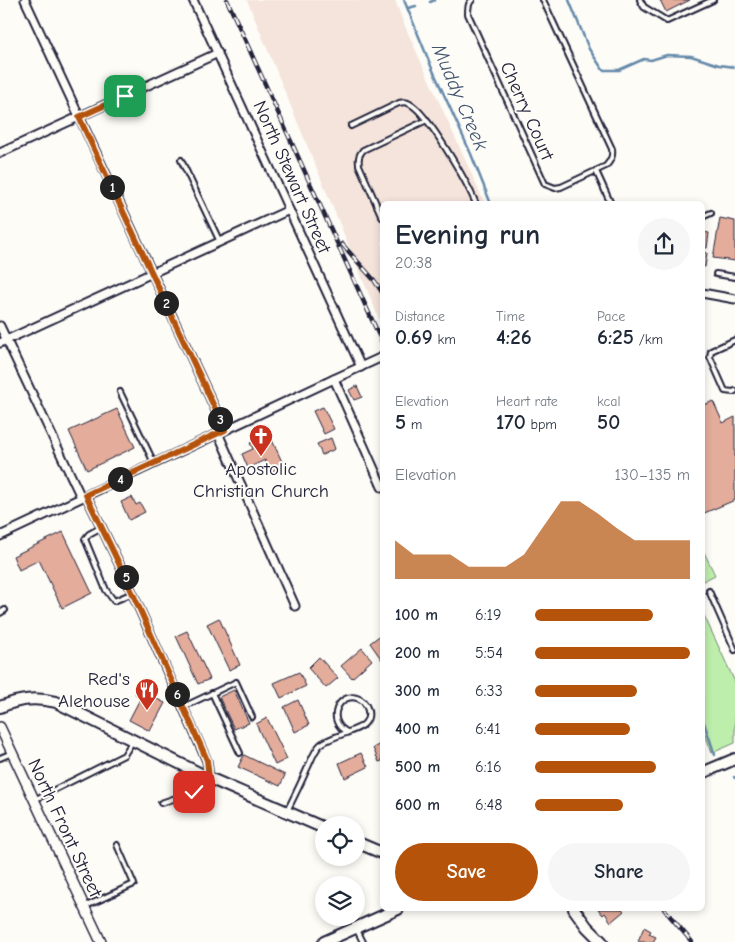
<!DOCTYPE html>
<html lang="en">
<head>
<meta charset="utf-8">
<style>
	:root { --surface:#fff; --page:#f6f6f7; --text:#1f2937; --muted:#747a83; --accent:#b45309 }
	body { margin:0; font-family:"Comic Neue",sans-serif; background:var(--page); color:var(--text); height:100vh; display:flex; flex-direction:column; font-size:19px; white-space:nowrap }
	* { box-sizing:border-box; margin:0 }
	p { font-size:16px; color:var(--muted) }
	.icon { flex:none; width:28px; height:28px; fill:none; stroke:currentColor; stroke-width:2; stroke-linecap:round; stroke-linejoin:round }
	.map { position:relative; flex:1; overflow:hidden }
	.panel { position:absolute; left:380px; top:201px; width:325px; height:710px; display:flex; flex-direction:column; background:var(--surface); border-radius:8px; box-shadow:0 2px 8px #0003 }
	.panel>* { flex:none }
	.controls { position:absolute; left:315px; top:816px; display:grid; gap:10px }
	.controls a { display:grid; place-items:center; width:50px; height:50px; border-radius:50%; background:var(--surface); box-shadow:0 2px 8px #0003; font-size:25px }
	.pin { position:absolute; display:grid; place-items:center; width:42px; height:42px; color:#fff; margin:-21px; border-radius:10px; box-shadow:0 2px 8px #0006 }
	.km { position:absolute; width:25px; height:25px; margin:-12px; border-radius:50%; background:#222; color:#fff; font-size:14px; line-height:25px; text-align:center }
	.round { display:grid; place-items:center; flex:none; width:52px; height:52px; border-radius:26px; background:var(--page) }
	.overview { display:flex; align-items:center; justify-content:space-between; height:85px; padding:0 15px }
	h1 { font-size:28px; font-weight:600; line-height:38px }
	.metrics { display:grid; grid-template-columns:repeat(3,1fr); gap:8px; height:85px; padding:5px 15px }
	.metrics div { display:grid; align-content:center }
	.metrics b { font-size:21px; font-weight:600 }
	.metrics small { font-size:14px; font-weight:400 }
	.metrics p { font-size:14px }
	.chart { height:140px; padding:10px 15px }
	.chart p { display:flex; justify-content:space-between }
	.chart svg { width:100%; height:90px; margin-top:5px; fill:var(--accent); opacity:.7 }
	.cta { display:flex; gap:10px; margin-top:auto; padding:10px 15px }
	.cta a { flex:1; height:58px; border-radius:30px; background:var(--accent); color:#fff; font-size:20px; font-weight:600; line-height:58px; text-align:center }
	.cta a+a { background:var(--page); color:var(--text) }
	ul { padding:0 15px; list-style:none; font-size:16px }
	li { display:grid; grid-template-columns:80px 60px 1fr; align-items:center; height:38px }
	li i { height:12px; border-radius:6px; background:var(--accent) }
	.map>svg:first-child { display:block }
</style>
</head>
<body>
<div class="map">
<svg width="735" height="942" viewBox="0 0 735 942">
	<rect width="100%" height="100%" fill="#fdfcf7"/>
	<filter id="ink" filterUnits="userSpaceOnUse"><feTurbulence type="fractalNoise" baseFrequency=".02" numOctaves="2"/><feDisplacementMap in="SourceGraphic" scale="10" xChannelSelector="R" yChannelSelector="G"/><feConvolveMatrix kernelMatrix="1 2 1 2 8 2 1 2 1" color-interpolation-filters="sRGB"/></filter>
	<g filter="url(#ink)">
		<path fill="#f5e4db" d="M 247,0 L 395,0 L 404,24 L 485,204 L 382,204 L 382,326 Z"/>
		<g fill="#beeeac" stroke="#708874">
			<path d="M 702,548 L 715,575 L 703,581 L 702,581 Z"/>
			<path d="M 702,611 L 735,682 L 735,743 L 712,753 L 703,729 Z"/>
		</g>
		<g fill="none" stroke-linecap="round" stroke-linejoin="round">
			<g stroke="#668aaa" stroke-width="2.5">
				<path d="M 404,0 L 431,66 L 471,154 L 491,204"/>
				<path d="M 569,0 L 589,49 L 603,70 L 619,70 L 644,59 L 651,60 L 667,55 L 691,56 L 719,65 L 735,67"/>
				<path d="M 430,2 L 435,0"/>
				<path d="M 408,8 L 416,6"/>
				<path d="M 702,717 L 715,755"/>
				<path d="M 734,777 L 735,778"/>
			</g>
		</g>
		<g fill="#e3ac9b" stroke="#22223b">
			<path d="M 660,0 L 690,0 L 666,12 Z"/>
			<path d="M 720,218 L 735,221 L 735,261 L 713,258 Z"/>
			<path d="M 702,232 L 709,233 L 707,248 L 702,247 Z"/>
			<path d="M 702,252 L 707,253 L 705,267 L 702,266 Z"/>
			<path d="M 357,386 L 362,397 L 354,400 L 349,390 Z"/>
			<path d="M 713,401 L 723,423 L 735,417 L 735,500 L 702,514 L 702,406 Z"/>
			<path d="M 323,407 L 334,429 L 324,434 L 313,411 Z"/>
			<path d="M 117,409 L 135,447 L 87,470 L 69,431 Z"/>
			<path d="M 331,438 L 335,449 L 322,455 L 317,444 Z"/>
			<path d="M 258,440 L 260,445 L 272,440 L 284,466 L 270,472 L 265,460 L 248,468 L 242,454 L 253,449 L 250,443 Z"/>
			<path d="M 132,497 L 136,505 L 140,503 L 145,512 L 129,520 L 121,502 Z"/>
			<path d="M 63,532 L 92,593 L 62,608 L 39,560 L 19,570 L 13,556 Z"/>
			<path d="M 219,618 L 240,665 L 229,670 L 207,624 Z"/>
			<path d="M 187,631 L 210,679 L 198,684 L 176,636 Z"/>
			<path d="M 382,634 L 382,660 L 370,643 Z"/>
			<path d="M 362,648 L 372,660 L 352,678 L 341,666 Z"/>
			<path d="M 319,657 L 338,678 L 326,688 L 308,668 Z"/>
			<path d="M 299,672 L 306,686 L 281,698 L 274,683 Z"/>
			<path d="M 139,688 L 151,693 L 149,695 L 165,703 L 150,731 L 129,720 L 141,697 L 135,694 Z"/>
			<path d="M 234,690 L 249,723 L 234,729 L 219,697 Z"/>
			<path d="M 298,700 L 309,725 L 295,732 L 284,707 Z"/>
			<path d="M 267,718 L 287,759 L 275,765 L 256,724 Z"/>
			<path d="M 382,743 L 382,761 L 379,762 L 373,748 Z"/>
			<path d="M 361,753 L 368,767 L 345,778 L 339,763 Z"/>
			<path d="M 244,755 L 285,775 L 280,786 L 238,767 Z"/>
			<path d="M 598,909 L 622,909 L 624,911 L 611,922 L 605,913 L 603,915 Z"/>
			<path d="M 644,927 L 651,931 L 649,934 L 656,937 L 653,942 L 640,942 L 638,941 Z"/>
		</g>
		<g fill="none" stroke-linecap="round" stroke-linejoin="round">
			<g stroke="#22223b" stroke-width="8">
				<g id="service">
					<path d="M 472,0 C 468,3 468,9 468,14 L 545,184 L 555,188 L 561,187 L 606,166 C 611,160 613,156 612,149 L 543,0"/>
					<path d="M 640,0 L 644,7 L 667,21 L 713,0"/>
					<path d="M 351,126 L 399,103 C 403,102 407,102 410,104 C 428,113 468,184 476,204"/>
					<path d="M 181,160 L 220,242"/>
					<path d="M 596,171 L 611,204"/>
					<path d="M 382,217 L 359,165 C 358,158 359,155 363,150 L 427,120"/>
					<path d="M 702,217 L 711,213"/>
					<path d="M 716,274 L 735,277"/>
					<path d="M 735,340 L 711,351 L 710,357 L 725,391 L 733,392 L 735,391"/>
					<path d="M 120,392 L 154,463"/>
					<path d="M 102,527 L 89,534 L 85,539 L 106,590 L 114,601 L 133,593"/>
					<path d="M 709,591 L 735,650"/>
					<path d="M 0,613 L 5,610"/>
					<path d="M 212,693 L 240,753"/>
					<path d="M 183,707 L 236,682 L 252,717"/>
					<path d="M 0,758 L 12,753"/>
					<path d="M 34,800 L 124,755 L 132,742"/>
					<path d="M 161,803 L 194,792 L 209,778"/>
					<path d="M 287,811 C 294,797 301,783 307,769 C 311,761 314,751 320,745 C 329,736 358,732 365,723 C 372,715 367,701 357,698 C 339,692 325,721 347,732"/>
					<path d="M 84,907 L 134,884 L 117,845"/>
					<path d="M 357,930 L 363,942"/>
				</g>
			</g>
			<g stroke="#22223b" stroke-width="11">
				<g id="minor">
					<path d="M 25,0 L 225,430"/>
					<path d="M 193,0 L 361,367"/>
					<path d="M 0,153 L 218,53"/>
					<path d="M 702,293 L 735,299"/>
					<path d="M 0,326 L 81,497"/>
					<path d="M 0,343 L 289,210"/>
					<path d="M 334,379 L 382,487"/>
					<path d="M 218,433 L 295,606"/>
					<path d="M 86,495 L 124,574 L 207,761 L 209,778"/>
					<path d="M 0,536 L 334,379 L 382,357"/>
				</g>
			</g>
			<g stroke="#22223b" stroke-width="12">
				<path id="tertiary" d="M 0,727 L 101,942"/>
			</g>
			<g stroke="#22223b" stroke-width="14">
				<g id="secondary">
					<path d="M 0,707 C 20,699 35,697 56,702 L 209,778 L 324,828"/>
					<path d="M 702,773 L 735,759"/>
					<path d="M 356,842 L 382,853"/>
					<path d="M 574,909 L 587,927 L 602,942"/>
					<path d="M 324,942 L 398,909"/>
				</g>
			</g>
			<use href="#service" stroke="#fdfcf7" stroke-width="4"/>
			<use href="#minor" stroke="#fdfcf7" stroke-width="7"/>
			<use href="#tertiary" stroke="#fdfcf7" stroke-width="9"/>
			<use href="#secondary" stroke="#fdfcf7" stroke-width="10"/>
			<g stroke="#22223b" stroke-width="4.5">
				<g id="rail">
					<path d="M 227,0 L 382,342"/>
					<path d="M 342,244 L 374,280 L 382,292"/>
					<path d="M 664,909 L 692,942"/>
				</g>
			</g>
			<use href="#rail" stroke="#fdfcf7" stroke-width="2.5" stroke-dasharray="8" stroke-linecap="butt"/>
		</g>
	</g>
	<g fill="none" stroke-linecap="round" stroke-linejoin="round" filter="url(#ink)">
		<g stroke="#fff" stroke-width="10">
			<path id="route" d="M 125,96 L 79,117 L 225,430 L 86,495 L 124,574 L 207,760 L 209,778 L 194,792"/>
		</g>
		<use href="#route" stroke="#b45309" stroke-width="6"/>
	</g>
	<defs>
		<g id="church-pin" transform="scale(1.25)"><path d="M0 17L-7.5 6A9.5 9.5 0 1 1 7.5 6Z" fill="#c8321e" stroke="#fdfcf7"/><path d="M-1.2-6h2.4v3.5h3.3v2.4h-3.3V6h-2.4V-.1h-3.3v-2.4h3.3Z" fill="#fff"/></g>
		<g id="restaurant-pin" transform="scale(1.25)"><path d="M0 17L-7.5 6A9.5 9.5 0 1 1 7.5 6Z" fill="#c8321e" stroke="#fdfcf7"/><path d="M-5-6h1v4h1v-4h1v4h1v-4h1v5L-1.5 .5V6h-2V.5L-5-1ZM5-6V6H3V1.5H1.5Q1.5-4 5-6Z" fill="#fff"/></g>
	</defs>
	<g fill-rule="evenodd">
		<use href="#church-pin" x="261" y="436"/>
		<use href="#restaurant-pin" x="147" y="690"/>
	</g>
	<g text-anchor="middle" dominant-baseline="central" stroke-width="4" stroke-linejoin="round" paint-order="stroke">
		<g font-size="19" fill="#22223b" stroke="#fdfcf7">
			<text transform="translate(527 111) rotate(66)">Cherry Court</text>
			<text transform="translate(292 177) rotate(66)">North Stewart Street</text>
			<text transform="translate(65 828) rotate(65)">North Front Street</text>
		</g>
		<g font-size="19" fill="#22223b" stroke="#fdfcf7">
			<text x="261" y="469">Apostolic<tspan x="261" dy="22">Christian Church</tspan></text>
			<text x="130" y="679" text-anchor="end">Red's<tspan x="130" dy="22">Alehouse</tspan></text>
		</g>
		<g font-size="20" font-style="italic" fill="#445672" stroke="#fdfcf7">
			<text transform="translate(460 97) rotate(67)">Muddy Creek</text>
		</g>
	</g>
</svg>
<div class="controls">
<a><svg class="icon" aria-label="locate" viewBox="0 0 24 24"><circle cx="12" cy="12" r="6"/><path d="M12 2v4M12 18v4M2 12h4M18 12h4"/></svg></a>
<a><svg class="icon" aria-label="layers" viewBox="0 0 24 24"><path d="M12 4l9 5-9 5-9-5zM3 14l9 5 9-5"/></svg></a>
</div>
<div class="pin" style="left:125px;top:96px;background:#1e9e55"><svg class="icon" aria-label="arrive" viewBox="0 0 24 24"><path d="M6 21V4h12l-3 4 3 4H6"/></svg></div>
<div class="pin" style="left:194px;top:792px;background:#d93025"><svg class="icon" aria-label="check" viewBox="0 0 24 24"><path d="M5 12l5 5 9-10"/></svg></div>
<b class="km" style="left:112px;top:187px">1</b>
<b class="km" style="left:166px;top:303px">2</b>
<b class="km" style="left:220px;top:419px">3</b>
<b class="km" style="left:120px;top:479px">4</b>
<b class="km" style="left:126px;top:577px">5</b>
<b class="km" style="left:177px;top:694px">6</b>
<section class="panel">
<div class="overview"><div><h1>Evening run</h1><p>20:38</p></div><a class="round"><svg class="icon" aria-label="share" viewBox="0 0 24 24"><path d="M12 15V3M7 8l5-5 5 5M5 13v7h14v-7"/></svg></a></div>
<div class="metrics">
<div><p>Distance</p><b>0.69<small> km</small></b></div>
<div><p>Time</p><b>4:26</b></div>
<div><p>Pace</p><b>6:25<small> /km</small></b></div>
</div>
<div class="metrics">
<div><p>Elevation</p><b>5<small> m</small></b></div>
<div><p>Heart rate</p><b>170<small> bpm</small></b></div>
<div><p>kcal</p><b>50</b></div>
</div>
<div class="chart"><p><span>Elevation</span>130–135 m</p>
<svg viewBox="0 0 160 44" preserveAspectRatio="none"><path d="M0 44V25L10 32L20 32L30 32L40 38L50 38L60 38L70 32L80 19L90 6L100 6L110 12L120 19L130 25L140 25L150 25L160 25V44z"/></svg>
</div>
<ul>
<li><b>100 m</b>6:19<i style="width:76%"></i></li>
<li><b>200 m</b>5:54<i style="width:100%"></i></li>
<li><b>300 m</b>6:33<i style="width:66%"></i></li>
<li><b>400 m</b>6:41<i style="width:61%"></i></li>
<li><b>500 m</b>6:16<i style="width:78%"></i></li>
<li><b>600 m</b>6:48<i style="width:57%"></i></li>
</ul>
<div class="cta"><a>Save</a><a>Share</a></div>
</section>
</div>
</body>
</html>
